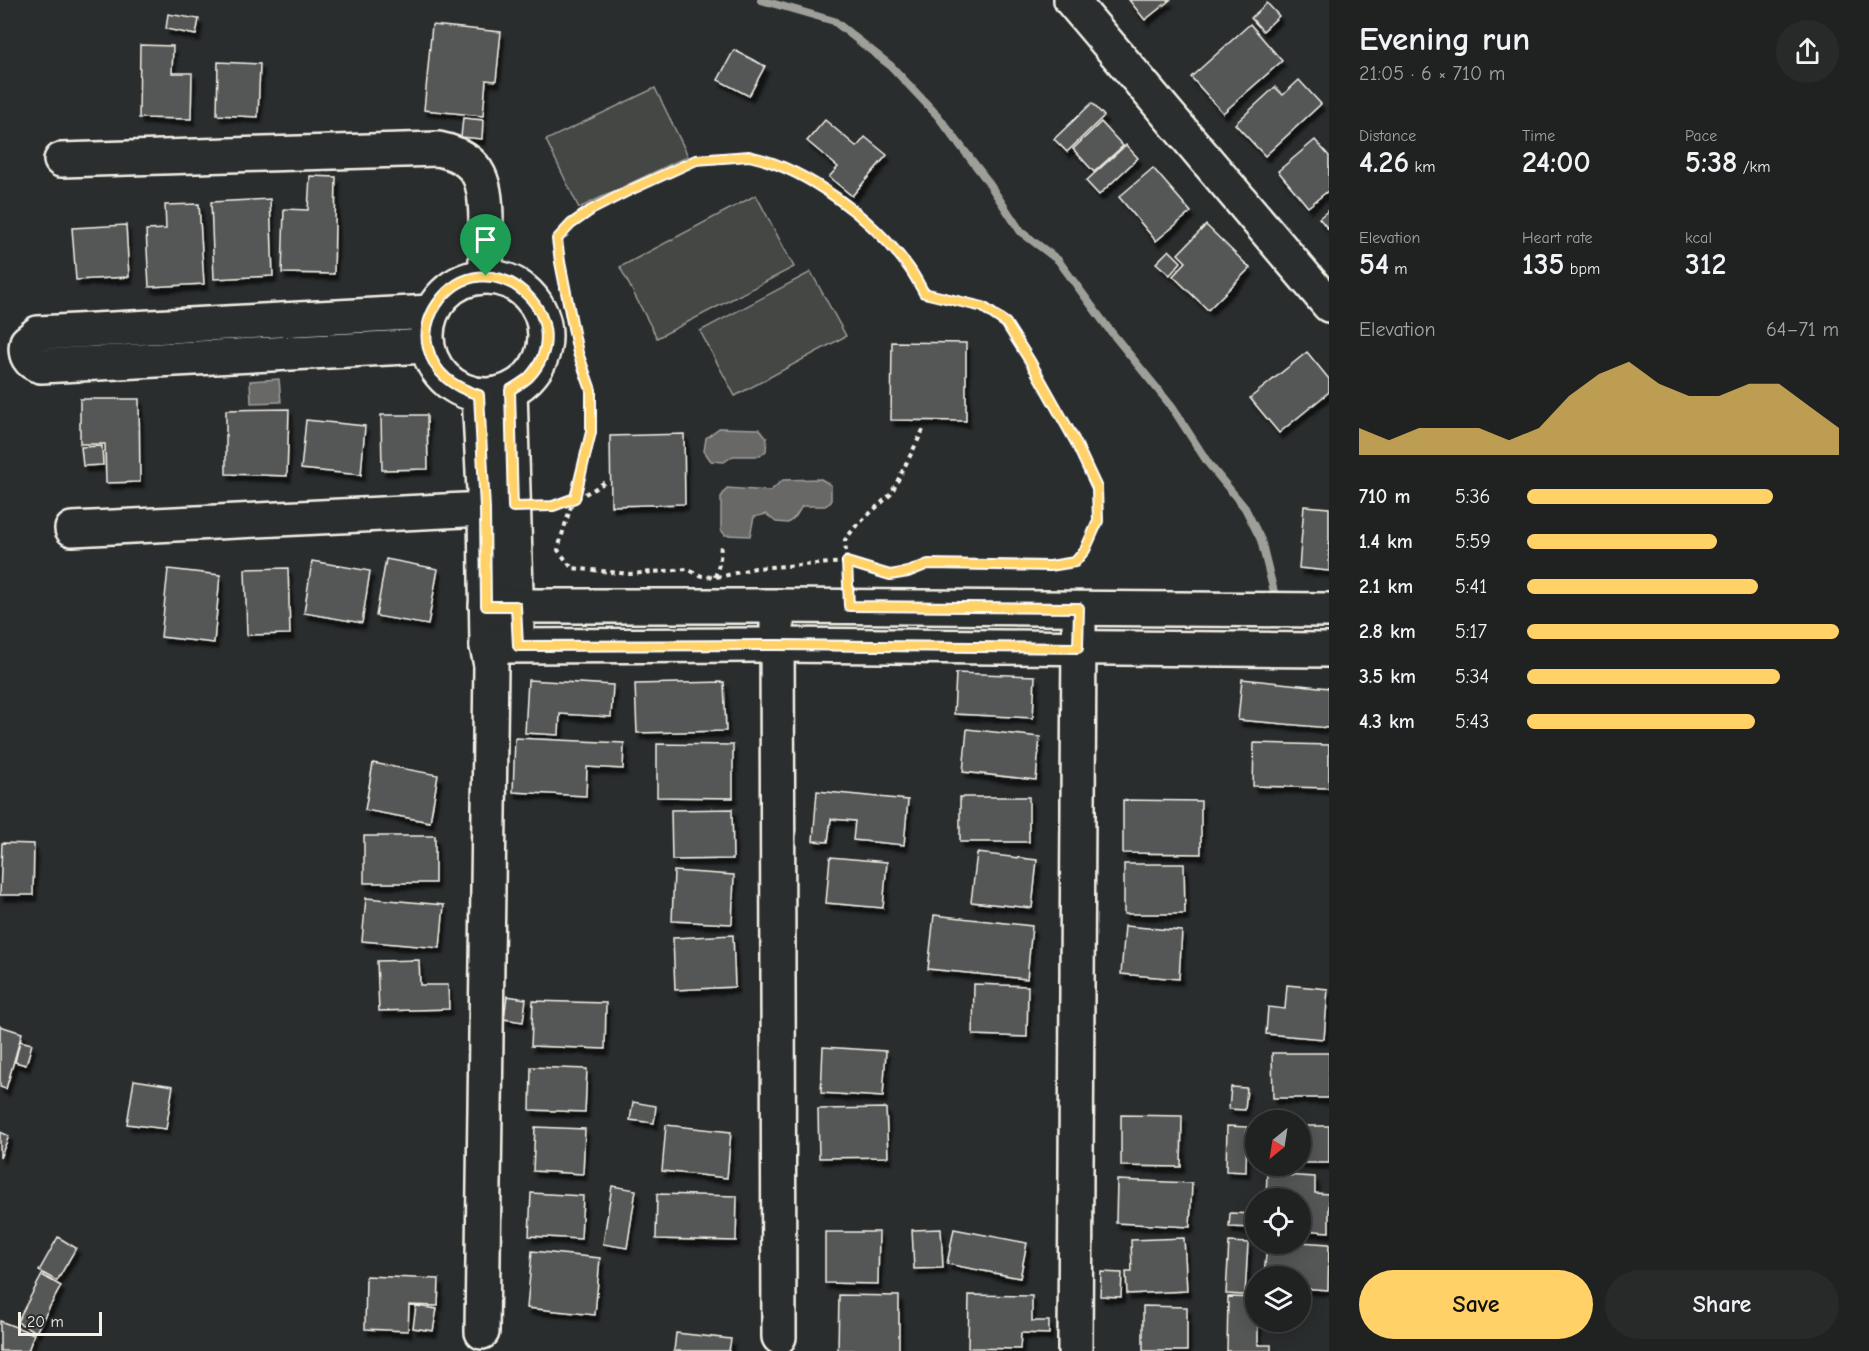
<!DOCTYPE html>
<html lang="en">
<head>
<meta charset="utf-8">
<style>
	:root { --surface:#202222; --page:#282a2a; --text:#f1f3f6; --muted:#a2a4a5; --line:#3d3f40; --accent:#ffd166 }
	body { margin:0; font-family:"Comic Neue",sans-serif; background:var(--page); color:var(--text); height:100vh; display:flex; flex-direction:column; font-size:22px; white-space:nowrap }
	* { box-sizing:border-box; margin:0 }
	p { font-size:20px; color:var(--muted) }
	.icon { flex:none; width:33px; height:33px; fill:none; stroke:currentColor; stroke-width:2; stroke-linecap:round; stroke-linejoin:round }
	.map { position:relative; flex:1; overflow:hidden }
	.panel { display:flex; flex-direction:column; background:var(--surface); width:540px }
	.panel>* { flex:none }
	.needle { width:39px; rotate:210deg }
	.buttons { position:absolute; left:1245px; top:1110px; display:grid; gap:12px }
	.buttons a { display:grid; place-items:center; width:66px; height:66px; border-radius:50%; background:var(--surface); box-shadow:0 3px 15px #0003,0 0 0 2px var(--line); font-size:30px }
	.scale { position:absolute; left:18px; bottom:15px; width:84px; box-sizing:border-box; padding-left:6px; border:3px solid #f4f1e8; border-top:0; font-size:16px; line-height:21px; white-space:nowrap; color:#f4f1e8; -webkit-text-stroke:4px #2a2d2e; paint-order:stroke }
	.pin { position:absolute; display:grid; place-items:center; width:51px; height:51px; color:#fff; margin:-62px -26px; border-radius:50% 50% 50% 0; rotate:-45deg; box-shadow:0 0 6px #0007 }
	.pin .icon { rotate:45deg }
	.round { display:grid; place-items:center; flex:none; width:63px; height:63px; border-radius:32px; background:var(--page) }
	.overview { display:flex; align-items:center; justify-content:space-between; height:102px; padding:0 30px }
	h1 { font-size:33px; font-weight:700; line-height:45px }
	.stats { display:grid; grid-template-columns:repeat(3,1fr); gap:9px; height:102px; padding:6px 30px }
	.stats div { display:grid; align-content:center }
	.stats b { font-size:30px; font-weight:700 }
	.stats small { font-size:16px; font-weight:400 }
	.stats p { font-size:16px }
	.chart { height:168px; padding:12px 30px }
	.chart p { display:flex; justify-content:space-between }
	.chart svg { width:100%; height:108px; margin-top:6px; fill:var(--accent); opacity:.7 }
	.button { display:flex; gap:12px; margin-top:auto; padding:12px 30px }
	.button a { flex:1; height:69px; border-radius:36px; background:var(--accent); color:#111; font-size:24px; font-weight:700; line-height:69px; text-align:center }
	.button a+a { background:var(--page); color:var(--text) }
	ul { padding:0 30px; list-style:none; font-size:20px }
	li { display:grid; grid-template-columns:96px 72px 1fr; align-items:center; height:45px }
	li i { height:15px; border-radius:8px; background:var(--accent) }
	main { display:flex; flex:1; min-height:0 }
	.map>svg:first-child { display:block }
</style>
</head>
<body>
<main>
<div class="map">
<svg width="1329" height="1351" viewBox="0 0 1329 1351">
	<defs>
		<filter id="shadow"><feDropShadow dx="3.5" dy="6" stdDeviation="1.5" flood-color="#0009"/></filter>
	</defs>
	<rect width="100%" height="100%" fill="#2a2d2e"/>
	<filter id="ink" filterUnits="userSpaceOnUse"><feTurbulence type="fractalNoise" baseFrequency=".0167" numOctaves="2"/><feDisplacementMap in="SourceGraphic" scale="12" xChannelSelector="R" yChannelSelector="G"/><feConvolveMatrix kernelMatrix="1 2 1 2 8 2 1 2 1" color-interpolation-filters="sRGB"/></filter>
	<g filter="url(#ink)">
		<g fill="#444645" stroke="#9c9c96" stroke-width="1.5">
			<path d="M 655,88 L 688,156 L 579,208 L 546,140 Z"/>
			<path d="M 756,195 L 794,267 L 657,338 L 620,267 Z"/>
			<path d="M 811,272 L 846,336 L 735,396 L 700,331 Z"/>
		</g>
		<g fill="#676866" stroke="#9f9f9a" stroke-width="1.5">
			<path d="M 279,379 L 281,402 L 251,403 L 250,381 Z"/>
			<path d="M 719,428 L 760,429 L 767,438 L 766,451 L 760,456 L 733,456 L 724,462 L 711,461 L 704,451 L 706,438 Z"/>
			<path d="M 821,479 L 831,485 L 831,502 L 825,506 L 802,506 L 796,516 L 788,523 L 776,522 L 766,514 L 754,517 L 750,536 L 725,535 L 721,530 L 721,497 L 727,488 L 770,491 L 783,480 Z"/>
		</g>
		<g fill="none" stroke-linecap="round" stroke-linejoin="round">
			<path stroke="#9f9f9a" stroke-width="8" d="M 761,0 L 834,21 L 891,66 L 937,115 L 986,179 L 1021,232 L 1058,260 L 1108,328 L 1172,407 L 1208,463 L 1245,508 L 1261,540 L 1274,592"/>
		</g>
		<g fill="#555756" stroke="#f4f1e8" stroke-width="1.5" filter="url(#shadow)">
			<path d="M 1129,0 L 1170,0 L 1145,20 Z"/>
			<path d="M 1267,3 L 1279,16 L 1263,31 L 1251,18 Z"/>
			<path d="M 168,14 L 199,19 L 196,35 L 166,29 Z"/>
			<path d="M 1250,24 L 1282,61 L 1223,113 L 1191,77 Z"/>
			<path d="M 432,25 L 501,32 L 496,81 L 486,80 L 483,116 L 424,110 Z"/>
			<path d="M 140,45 L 173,46 L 172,73 L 192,73 L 191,119 L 139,118 Z"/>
			<path d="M 734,50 L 765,66 L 749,96 L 718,80 Z"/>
			<path d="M 218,62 L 260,64 L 258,117 L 217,115 Z"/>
			<path d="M 1299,80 L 1321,104 L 1265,156 L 1235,124 L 1275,87 L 1283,95 Z"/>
			<path d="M 1092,103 L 1104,116 L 1067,152 L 1054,139 Z"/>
			<path d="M 463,118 L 483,120 L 482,139 L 461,137 Z"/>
			<path d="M 825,120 L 857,147 L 865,137 L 887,155 L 852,196 L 829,177 L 838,167 L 807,141 Z"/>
			<path d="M 1101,122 L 1123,146 L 1094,172 L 1073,149 Z"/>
			<path d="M 1315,140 L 1329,156 L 1329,190 L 1308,207 L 1278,171 Z"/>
			<path d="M 1126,145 L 1138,158 L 1099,195 L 1086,181 Z"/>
			<path d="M 1153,168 L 1191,212 L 1156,241 L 1119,197 Z"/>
			<path d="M 310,176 L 336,177 L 334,274 L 282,273 L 284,209 L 308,210 Z"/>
			<path d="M 270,199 L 273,276 L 214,279 L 211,202 Z"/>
			<path d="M 199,204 L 204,284 L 149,287 L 146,230 L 166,229 L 165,205 Z"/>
			<path d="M 1329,210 L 1329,230 L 1319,218 Z"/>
			<path d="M 126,225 L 129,277 L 76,280 L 72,228 Z"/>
			<path d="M 1206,225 L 1250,268 L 1208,310 L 1173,276 L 1186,262 L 1178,254 Z"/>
			<path d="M 1169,250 L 1181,262 L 1170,275 L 1156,263 Z"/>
			<path d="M 892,342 L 966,343 L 966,421 L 891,420 Z"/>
			<path d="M 1307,352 L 1329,379 L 1329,392 L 1279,433 L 1250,398 Z"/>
			<path d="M 80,399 L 139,399 L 140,482 L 106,483 L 105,444 L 80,444 Z"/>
			<path d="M 289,409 L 287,476 L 226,474 L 226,410 Z"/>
			<path d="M 381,415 L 427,415 L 428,469 L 382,470 Z"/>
			<path d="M 306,420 L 365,426 L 361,475 L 301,469 Z"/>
			<path d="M 684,434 L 685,504 L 611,506 L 610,436 Z"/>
			<path d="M 102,446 L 103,465 L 83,466 L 81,447 Z"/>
			<path d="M 1304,506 L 1329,508 L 1329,571 L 1299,568 Z"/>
			<path d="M 386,559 L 438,569 L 428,625 L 376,616 Z"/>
			<path d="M 312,561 L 370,571 L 362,623 L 304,613 Z"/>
			<path d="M 288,568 L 290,634 L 247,635 L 245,569 Z"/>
			<path d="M 168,569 L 220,575 L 214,643 L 161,637 Z"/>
			<path d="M 956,673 L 1035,676 L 1033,718 L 954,714 Z"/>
			<path d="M 1242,679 L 1329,688 L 1329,728 L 1238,720 Z"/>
			<path d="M 528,680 L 613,685 L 611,717 L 560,714 L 559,735 L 525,733 Z"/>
			<path d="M 724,682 L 726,731 L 637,733 L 635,684 Z"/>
			<path d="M 967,729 L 1040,737 L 1036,780 L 963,772 Z"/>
			<path d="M 515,738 L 624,743 L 623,769 L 587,767 L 586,796 L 513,792 Z"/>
			<path d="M 1254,743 L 1329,745 L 1329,788 L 1253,786 Z"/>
			<path d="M 657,744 L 733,745 L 733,798 L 657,797 Z"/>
			<path d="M 373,763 L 438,775 L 430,822 L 365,810 Z"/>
			<path d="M 817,791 L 908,800 L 904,845 L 853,840 L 855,821 L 831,819 L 828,842 L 813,841 Z"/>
			<rect x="960" y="797" width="69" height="45"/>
			<path d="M 1123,800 L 1201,801 L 1201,854 L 1123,853 Z"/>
			<path d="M 732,809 L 733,859 L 672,860 L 671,810 Z"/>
			<rect x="364" y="836" width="71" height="47"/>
			<path d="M 2,843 L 34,844 L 33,895 L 0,895 Z"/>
			<path d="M 977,853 L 1037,860 L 1032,908 L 971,902 Z"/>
			<path d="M 830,857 L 887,862 L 883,908 L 826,903 Z"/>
			<path d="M 1124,864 L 1184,864 L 1185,914 L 1124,914 Z"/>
			<path d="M 674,871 L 734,875 L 732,924 L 672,921 Z"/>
			<path d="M 366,898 L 444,905 L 440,948 L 362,941 Z"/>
			<path d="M 934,915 L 1032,926 L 1027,979 L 928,969 Z"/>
			<path d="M 1125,926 L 1182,931 L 1179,979 L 1121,974 Z"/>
			<path d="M 733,935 L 735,987 L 675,990 L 673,938 Z"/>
			<path d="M 419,960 L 420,985 L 448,985 L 449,1009 L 379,1011 L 377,961 Z"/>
			<path d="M 974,984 L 1028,986 L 1027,1037 L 973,1035 Z"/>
			<path d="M 1287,985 L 1328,989 L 1324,1039 L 1266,1034 L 1268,1007 L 1285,1009 Z"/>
			<path d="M 507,996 L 526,999 L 523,1022 L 504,1019 Z"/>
			<path d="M 533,1001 L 606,1003 L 605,1049 L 531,1046 Z"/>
			<path d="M 0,1026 L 22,1033 L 6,1089 L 0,1087 Z"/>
			<path d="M 20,1041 L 32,1044 L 26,1065 L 15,1062 Z"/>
			<path d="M 823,1047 L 886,1051 L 883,1097 L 821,1093 Z"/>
			<path d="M 1272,1053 L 1329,1053 L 1329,1098 L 1273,1098 Z"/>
			<path d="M 531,1067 L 587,1069 L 585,1112 L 530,1110 Z"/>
			<path d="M 134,1080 L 173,1086 L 166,1129 L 127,1124 Z"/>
			<path d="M 1231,1087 L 1247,1088 L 1245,1110 L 1229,1109 Z"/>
			<path d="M 633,1102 L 656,1106 L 654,1123 L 630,1120 Z"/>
			<path d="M 886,1108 L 888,1157 L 819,1158 L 818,1109 Z"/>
			<path d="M 1121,1115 L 1182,1116 L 1181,1167 L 1121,1166 Z"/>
			<path d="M 666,1125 L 731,1132 L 727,1178 L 662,1171 Z"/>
			<path d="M 1227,1126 L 1247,1127 L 1246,1172 L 1226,1171 Z"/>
			<rect x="1300" y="1126" width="29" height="37"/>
			<path d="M 535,1127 L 585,1129 L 583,1174 L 533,1171 Z"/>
			<path d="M 0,1132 L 9,1136 L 0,1158 Z"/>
			<path d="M 1267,1174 L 1315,1177 L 1315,1193 L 1329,1194 L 1329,1232 L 1300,1230 L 1300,1198 L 1266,1198 Z"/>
			<path d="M 1117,1180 L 1192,1183 L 1190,1227 L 1116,1223 Z"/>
			<path d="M 612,1186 L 636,1190 L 627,1248 L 603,1244 Z"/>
			<path d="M 531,1193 L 583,1196 L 581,1239 L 529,1236 Z"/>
			<path d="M 657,1194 L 737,1196 L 736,1241 L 656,1239 Z"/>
			<path d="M 1230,1213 L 1256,1214 L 1256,1228 L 1229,1227 Z"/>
			<path d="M 941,1229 L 943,1268 L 914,1269 L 912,1230 Z"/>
			<path d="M 954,1229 L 1027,1243 L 1020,1278 L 947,1264 Z"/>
			<path d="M 825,1232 L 879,1232 L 878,1284 L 825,1283 Z"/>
			<path d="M 58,1237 L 76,1248 L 57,1281 L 39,1271 Z"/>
			<path d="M 1184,1238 L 1187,1291 L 1127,1294 L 1126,1272 L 1132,1272 L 1131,1240 Z"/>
			<path d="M 1229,1242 L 1248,1243 L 1245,1295 L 1226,1294 Z"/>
			<path d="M 1300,1242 L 1329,1244 L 1328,1290 L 1300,1288 L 1300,1276 L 1264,1276 L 1267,1244 L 1300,1244 Z"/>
			<path d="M 532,1251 L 600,1258 L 595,1315 L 527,1308 Z"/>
			<path d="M 1101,1272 L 1122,1273 L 1121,1297 L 1100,1296 Z"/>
			<path d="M 42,1275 L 61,1286 L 36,1332 L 17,1322 Z"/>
			<path d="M 366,1276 L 439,1279 L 438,1306 L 409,1305 L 408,1331 L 365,1329 Z"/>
			<path d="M 839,1295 L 899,1296 L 899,1351 L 838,1350 Z"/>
			<path d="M 969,1295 L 1032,1296 L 1032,1321 L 1049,1321 L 1049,1334 L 1021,1333 L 1020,1349 L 968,1348 Z"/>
			<path d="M 1228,1297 L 1256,1298 L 1256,1322 L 1258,1322 L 1258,1345 L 1271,1345 L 1271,1351 L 1227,1351 Z"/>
			<path d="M 416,1306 L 437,1309 L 433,1331 L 413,1328 Z"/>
			<path d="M 1143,1306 L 1187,1307 L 1187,1351 L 1143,1351 Z"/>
			<path d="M 0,1321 L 34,1334 L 28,1351 L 0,1351 Z"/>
			<path d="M 676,1333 L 731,1339 L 729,1351 L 674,1351 Z"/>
		</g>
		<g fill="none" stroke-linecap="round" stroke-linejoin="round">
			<g stroke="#f4f1e8" stroke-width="38">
				<g id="minor">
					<path d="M 1071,0 L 1329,305"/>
					<path d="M 61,160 L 438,149 C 483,158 486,185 486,225 C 486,242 486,259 486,276"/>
					<circle cx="486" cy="336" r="59"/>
					<path d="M 427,346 L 41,366 C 29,363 24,355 27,342 L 38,333 L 431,312"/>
					<path d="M 510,390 L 517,626"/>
					<path d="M 479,395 L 485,509 L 487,646 L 491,665 L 482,1332"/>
					<path d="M 72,529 L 485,509"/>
					<path d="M 486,606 L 777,606 L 1329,610"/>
					<path d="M 777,622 L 779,1337"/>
					<path d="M 487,646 L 777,645 L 1329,650"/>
					<path d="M 1075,1351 L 1079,627"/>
				</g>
			</g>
			<g stroke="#f4f1e8" stroke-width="4" stroke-dasharray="4.5 4.5" stroke-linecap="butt">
				<path d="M 749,156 C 808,169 870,218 907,265 C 914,274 919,284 924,293 L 983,307 L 1006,323 L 1030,361 L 1075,441 L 1097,488 L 1098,521 L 1085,550 L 1075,562 L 1050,566 L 928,564 L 908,571 L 890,575 L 847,562 L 755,568 L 724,576 L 715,577 L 702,576 L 687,569 L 630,574 L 572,568 L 558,550 C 570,500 599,443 591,390 C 589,377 581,364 578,351 C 568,315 561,276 557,239 L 571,224 L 591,210 L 628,191 L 696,161 Z"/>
				<path d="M 542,506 C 564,506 586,495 605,482"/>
				<path d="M 715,577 L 720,561 L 721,542"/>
				<path d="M 848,578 L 845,540 L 856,526 L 891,494 L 923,430"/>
			</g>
			<use href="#minor" stroke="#2a2d2e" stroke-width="33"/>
		</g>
	</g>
	<g fill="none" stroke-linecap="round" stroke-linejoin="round" filter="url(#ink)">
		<g stroke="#fff" stroke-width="12">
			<path id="route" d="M 749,156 C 808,169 871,218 907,265 C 914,274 919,284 924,293 L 983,307 L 1006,323 L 1030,361 L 1075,441 L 1097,488 L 1098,521 L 1085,550 L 1075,562 L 1050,566 L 928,564 L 908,572 L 890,575 L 847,562 L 849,606 L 1079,608 L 1078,648 L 777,645 L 518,646 L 516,606 L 486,606 L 485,509 L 479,395 C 454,387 435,375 428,348 C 424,333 428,317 437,304 C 487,232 585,317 529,377 C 524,382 516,386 510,390 L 513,507 L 553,506 L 575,498 L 591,432 L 591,390 L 578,353 L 560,262 L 557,239 L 571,224 L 591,210 L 628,191 L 696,160 Z"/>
		</g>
		<use href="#route" stroke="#ffd166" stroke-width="8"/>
	</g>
</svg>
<div class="buttons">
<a><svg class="needle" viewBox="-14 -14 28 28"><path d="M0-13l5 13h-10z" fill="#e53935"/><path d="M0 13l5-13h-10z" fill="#a2a4a5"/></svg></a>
<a><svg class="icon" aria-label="locate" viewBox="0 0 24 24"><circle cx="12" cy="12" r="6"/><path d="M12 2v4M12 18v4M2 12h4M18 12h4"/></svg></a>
<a><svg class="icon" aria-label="layers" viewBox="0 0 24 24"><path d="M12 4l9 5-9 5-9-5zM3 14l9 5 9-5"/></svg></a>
</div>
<div class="scale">20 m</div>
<div class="pin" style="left:486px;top:276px;background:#1e9e55"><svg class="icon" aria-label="arrive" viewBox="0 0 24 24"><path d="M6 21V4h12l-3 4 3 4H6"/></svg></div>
</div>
<section class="panel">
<div class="overview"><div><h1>Evening run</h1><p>21:05 · 6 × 710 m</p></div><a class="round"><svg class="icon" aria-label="share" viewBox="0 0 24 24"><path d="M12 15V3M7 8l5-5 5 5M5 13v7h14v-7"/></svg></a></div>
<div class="stats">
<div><p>Distance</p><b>4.26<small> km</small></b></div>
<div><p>Time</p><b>24:00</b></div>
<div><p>Pace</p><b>5:38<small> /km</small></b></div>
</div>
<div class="stats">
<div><p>Elevation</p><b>54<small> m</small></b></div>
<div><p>Heart rate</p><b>135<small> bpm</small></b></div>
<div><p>kcal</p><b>312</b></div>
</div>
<div class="chart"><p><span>Elevation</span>64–71 m</p>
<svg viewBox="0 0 160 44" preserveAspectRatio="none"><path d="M0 44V33L10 38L20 33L30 33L40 33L50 38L60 33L70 20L80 11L90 6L100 15L110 20L120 20L130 15L140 15L150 24L160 33V44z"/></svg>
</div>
<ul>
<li><b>710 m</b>5:36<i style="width:79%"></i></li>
<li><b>1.4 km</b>5:59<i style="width:61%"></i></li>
<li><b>2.1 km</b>5:41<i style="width:74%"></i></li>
<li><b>2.8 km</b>5:17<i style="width:100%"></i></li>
<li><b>3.5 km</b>5:34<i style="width:81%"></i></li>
<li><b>4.3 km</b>5:43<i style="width:73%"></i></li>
</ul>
<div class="button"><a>Save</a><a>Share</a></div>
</section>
</main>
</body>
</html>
